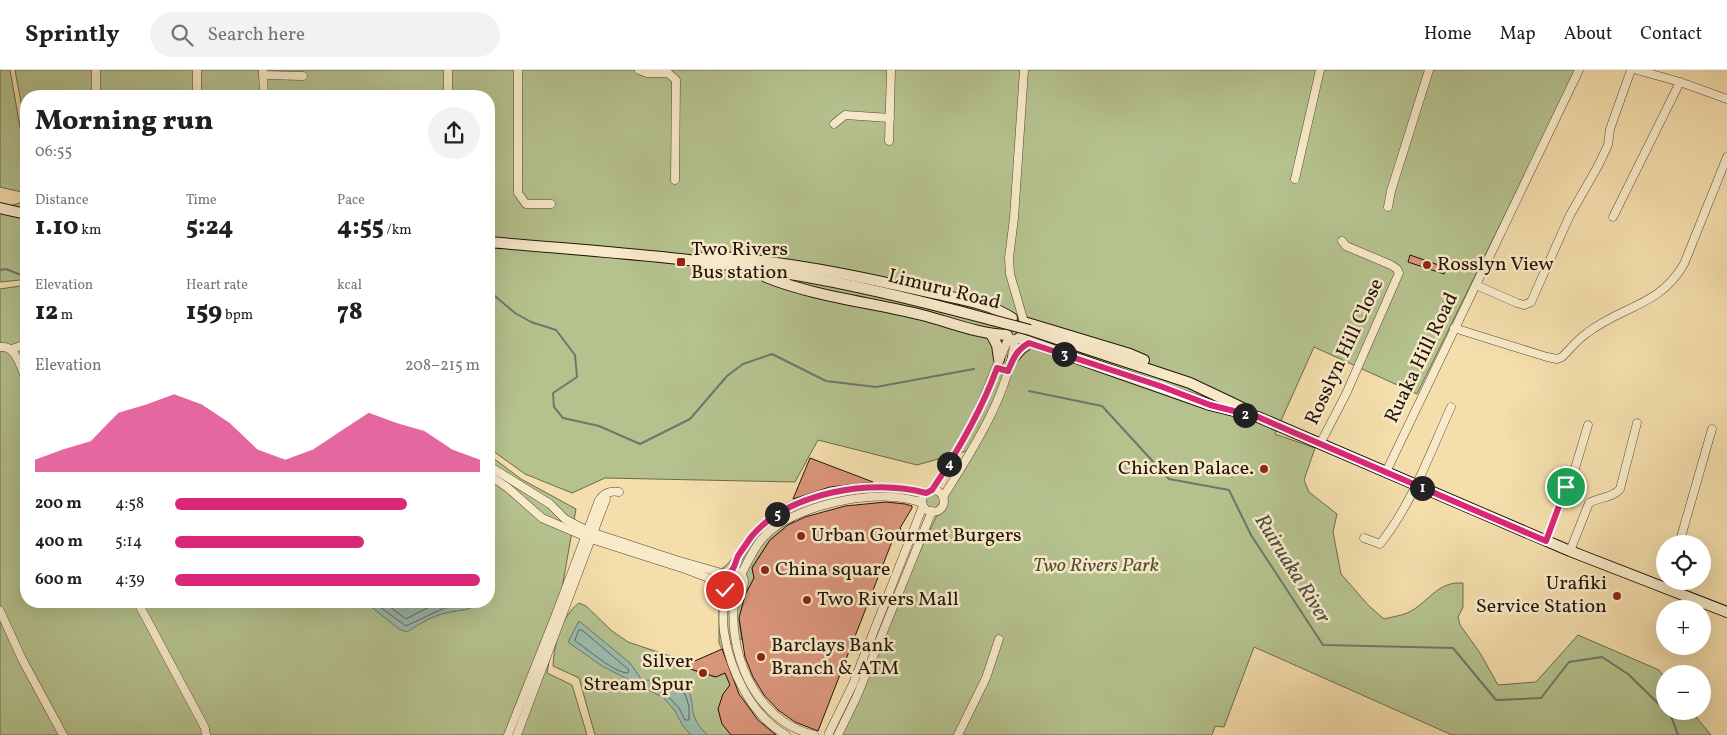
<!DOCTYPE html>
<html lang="en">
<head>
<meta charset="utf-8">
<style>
	:root { --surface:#fff; --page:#f2f2f2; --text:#202124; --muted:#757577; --line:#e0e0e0; --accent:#db2777 }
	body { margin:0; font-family:Vollkorn,serif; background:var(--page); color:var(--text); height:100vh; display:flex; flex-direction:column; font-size:19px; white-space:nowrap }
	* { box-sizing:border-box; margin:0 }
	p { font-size:16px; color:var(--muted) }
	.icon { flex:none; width:28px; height:28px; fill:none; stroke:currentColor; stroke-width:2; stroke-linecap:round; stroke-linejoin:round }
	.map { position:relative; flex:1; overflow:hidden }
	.sheet { position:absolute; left:20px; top:20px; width:475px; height:518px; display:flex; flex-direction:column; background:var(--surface); border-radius:20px; box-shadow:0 5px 20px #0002 }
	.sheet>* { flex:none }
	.controls { position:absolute; left:1656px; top:465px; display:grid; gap:10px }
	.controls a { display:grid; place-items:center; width:55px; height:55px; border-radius:50%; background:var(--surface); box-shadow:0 5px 20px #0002; font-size:25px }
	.pin { position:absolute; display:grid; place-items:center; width:42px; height:42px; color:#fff; margin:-21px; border:2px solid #fff; border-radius:50%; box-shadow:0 1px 5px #0007 }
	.km { position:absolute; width:25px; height:25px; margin:-12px; border-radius:50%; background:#222; color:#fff; font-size:14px; line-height:25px; text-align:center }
	.round { display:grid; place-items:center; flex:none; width:52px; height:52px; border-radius:26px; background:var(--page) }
	.summary { display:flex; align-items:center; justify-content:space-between; height:85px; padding:0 15px }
	h1 { font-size:28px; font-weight:800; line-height:38px }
	.figures { display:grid; grid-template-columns:repeat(3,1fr); gap:8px; height:85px; padding:5px 15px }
	.figures div { display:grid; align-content:center }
	.figures b { font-size:25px; font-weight:800 }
	.figures small { font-size:14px; font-weight:400 }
	.figures p { font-size:14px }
	.chart { height:140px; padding:10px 15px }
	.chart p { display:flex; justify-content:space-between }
	.chart svg { width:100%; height:90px; margin-top:5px; fill:var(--accent); opacity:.7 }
	ul { padding:0 15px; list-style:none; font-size:16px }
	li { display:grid; grid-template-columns:80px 60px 1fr; align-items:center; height:38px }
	li i { height:12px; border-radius:6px; background:var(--accent) }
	header { display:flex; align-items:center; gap:30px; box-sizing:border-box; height:70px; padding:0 25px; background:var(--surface); border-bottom:1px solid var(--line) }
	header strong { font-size:24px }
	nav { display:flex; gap:28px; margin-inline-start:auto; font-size:18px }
	.search { width:350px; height:45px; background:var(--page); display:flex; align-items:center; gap:12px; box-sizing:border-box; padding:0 18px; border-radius:28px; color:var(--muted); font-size:19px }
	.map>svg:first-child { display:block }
</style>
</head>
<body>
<header>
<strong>Sprintly</strong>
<div class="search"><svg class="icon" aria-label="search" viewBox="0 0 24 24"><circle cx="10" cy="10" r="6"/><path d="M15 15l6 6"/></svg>Search here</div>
<nav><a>Home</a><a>Map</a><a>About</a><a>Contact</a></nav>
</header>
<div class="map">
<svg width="1727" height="665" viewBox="0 0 1727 665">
	<rect width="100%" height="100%" fill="#f4deac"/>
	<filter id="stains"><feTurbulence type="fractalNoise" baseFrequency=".004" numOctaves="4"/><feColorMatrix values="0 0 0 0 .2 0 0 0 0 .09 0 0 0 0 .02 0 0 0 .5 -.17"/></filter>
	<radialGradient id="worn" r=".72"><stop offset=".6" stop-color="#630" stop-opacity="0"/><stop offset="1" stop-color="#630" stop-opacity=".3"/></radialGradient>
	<g fill="#b5c28e" stroke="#6b6a4c">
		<path d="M 0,0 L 10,0 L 26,91 L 26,123 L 0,117 Z"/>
		<path d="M 15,0 L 1576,0 L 1417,324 L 1314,277 L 1275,364 L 1315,378 L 1304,410 L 1309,422 L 1337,444 L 1333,462 L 1341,504 L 1369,536 L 1384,549 C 1391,547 1400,546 1407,543 C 1428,534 1436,511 1463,513 L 1463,537 L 1458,547 L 1460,555 L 1480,583 L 1498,615 L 1536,612 L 1578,565 L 1659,600 L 1665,608 L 1665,641 L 1691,641 L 1711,665 L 1452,665 L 1254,577 L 1224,657 L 1215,656 L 1212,665 L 841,665 L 897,529 L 940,439 C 930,442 921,438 924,426 L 935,421 L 941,425 L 944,431 L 970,380 L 917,395 L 818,370 L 795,412 L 605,408 L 572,423 L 525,404 L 489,378 L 489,26 L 26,26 L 26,59 Z"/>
		<path d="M 26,131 L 26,214 L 20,210 L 0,212 L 0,139 Z"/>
		<path d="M 20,216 L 26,221 L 26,531 L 489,531 L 489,385 L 521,409 L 576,439 L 547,603 L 572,615 L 587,665 L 0,665 L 0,219 Z"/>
		<path d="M 784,436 L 794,451 L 770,470 L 752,497 L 754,508 L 745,525 L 739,550 L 742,569 L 722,579 L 719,573 L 719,537 L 714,534 L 717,521 L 709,516 L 716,509 L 716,502 C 732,496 736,478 747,467 C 758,454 770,445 784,436 Z"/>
		<path d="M 579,533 L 586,536 L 612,561 L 628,572 L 679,589 L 687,598 L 715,607 L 725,603 L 730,615 C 717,634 714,646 731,665 L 595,665 L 579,608 L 553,596 C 554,575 561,546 579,533 Z"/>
	</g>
	<g fill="#9cbcae" stroke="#6b786c">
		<path d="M 364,531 L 483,531 C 469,542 462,539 446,543 C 432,546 419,554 407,562 L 399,559 Z"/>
		<path d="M 579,551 L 630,593 L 642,610 C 653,611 668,609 678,613 C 695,620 690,632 694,646 C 697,654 702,660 708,665 L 691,665 L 683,656 L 675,641 L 664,628 L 602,596 L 568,572 Z"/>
	</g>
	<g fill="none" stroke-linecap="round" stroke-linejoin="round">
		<g stroke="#5e685c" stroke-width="1">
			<path d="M 372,531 L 406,556 L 444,538 L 465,536 L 475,531"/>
			<path d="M 382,531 L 406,549 L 427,538 L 449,531"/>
			<path d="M 579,560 L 582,560 L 629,600 L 628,603 C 614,603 588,579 575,571 Z"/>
			<path d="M 664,617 L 675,617 L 685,624 L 689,636 L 689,650 L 685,650 L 679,638 L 663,621 Z"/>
		</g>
		<g stroke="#6b786c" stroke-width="2">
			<path d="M 0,200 L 6,199 L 26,207"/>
			<path d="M 489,221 L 515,243 L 531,252 L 556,260 L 575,285 L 577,307 L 553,323 L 554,337 L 563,348 L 599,356 L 640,374 L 690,349 L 727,306 L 743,294 L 772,284 L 826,311 L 876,317 L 974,299"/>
			<path d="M 1029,321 L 1102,336 L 1169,409 L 1229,420 L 1251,465 L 1323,575 L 1453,578 L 1496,630 L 1541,628 L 1569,592 L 1602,587 L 1628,604 L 1665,640"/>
			<path d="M 1666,641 L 1671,646 L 1678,665"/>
		</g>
	</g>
	<g fill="#db957b" stroke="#21130a">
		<path d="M 1410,185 L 1447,198 L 1444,204 L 1408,192 Z"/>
		<path d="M 810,388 L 873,412 L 830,417 L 793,429 Z"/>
		<path d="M 886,432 L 905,434 L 912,436 L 912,438 L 900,458 L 901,459 L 897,471 L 893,469 L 818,661 L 795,652 L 778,640 L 764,625 L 753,607 L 745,587 L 739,548 L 745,525 L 754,508 L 752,498 L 770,470 L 788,455 L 805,447 L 845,436 Z"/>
		<path d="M 722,579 L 739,624 L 758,650 L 776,665 L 731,665 L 722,654 L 718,639 L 723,624 L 730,615 L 725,603 L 716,607 L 687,598 L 688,594 Z"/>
	</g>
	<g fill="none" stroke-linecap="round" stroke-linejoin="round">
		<g stroke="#564632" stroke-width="9">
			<g id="street">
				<path d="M 448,0 L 448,26"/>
				<path d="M 518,0 L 518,123 L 526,134 L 551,134"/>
				<path d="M 639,0 L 647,3 L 668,3 L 676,10 L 675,110"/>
				<path d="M 1637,0 L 1680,12 L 1727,29"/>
				<path d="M 263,2 L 264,26"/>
				<path d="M 263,5 L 303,6"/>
				<path d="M 96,26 L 96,0"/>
				<path d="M 197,26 L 197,0"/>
				<path d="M 834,54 L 845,45 L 890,48"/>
				<path d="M 889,71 L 891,0"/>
				<path d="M 1295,109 L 1320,0"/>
				<path d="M 1388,137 L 1391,121 L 1429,0"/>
				<path d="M 1613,147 L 1680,12"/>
				<path d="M 1476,215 L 1517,233 L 1524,235 L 1531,232 L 1570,145 L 1598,96 L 1608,75 L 1610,59 L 1631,0"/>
				<path d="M 1024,252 L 1010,204 L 1009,188 L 1014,148 L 1024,0"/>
				<path d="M 1454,258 L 1547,287 L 1557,289 L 1562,287 C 1570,279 1578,269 1587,263 C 1622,236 1660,236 1684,194 L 1727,87"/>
				<path d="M 0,277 C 16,275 20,296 26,309"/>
				<path d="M 12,279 L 26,274"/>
				<path d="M 1320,374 L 1346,324 L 1399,203 L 1397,199 L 1391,195 L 1346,176 L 1342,171"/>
				<path d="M 489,396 L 550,434 L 565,449 L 588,461 L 676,490 L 725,504"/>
				<path d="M 1386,402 L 1579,0"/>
				<path d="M 489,405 L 508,418 L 542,448 L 591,469 L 685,499 L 722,513"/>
				<path d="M 932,420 L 957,381 L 974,351 L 1009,267"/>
				<circle cx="933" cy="431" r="11"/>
				<path d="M 943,427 C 973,379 1008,326 1015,269"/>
				<path d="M 1364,468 L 1380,474 C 1412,434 1430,383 1451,337"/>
				<path d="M 1546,471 L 1568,413 L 1573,405 L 1588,355"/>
				<path d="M 1679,474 L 1712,359"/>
				<path d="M 1570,481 L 1589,433 C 1599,427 1613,428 1620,419 L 1637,353"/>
				<path d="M 732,501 C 742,478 757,456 780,442 C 820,418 881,411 926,423"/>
				<circle cx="733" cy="512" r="11"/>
				<path d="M 741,505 C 749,489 757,471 771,460 C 804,433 883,417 922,433"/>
				<path d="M 725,520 C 724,533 722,548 724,562 C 730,601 751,645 786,665"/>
				<path d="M 735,522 C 726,580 753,650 814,665"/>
				<path d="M 137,531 L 205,658 L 206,665"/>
				<path d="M 0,541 L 22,589 L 63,665"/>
				<path d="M 829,663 L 853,614 L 923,436"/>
				<path d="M 508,665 L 555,547 L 599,430 C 604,423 610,420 619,422"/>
				<path d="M 517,665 L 606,429"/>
				<path d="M 838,665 L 857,626 L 932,441"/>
				<path d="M 958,665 L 986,608 L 999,569"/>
			</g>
		</g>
		<g stroke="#21130a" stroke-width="12">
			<g id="secondary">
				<path d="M 0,138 L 26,144"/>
				<path d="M 489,172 C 589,181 690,187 790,204 C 858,215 925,232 992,250"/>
				<path d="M 706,186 C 782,190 858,206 932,223 C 959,229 989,233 1012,248"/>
				<path d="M 766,207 C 816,227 870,232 922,245 C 950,252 978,264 1007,265"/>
				<path d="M 1024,252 L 1130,284 L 1144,290"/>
				<path d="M 1030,260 L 1190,313 L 1249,341"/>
				<path d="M 991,264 L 997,275 L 999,289"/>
				<path d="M 1019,268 L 1210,335 L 1258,347 L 1570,481 L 1727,542"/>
				<path d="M 1013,288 L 1021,279 L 1029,273"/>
			</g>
		</g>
		<use href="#street" stroke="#f8eac9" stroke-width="8"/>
		<use href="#secondary" stroke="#f8eac9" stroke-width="10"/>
		<g stroke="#21130a" stroke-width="12" stroke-linecap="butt">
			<path id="secondary-bridge" d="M 992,250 L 1030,260"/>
		</g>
		<use href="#secondary-bridge" stroke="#f8eac9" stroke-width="10"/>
	</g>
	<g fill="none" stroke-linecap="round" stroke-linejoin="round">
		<g stroke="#fff" stroke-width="10">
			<path id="route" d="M 725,520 L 722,514 L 723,507 C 726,503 730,502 732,500 C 735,497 736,490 738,486 C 742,480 747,473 751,467 C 788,422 872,408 926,423 L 932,420 C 958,381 981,342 997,298 L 1008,301 C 1013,289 1017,279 1029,273 L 1160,316 L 1210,335 L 1258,347 L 1546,471 L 1566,417"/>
		</g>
		<use href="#route" stroke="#db2777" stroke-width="6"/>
	</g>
	<g fill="#8f2418" stroke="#f8eac9" stroke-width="2">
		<rect x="676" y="187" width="10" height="10" rx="2.5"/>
		<circle cx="1427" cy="195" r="5"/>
		<circle cx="1264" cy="399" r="5"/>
		<circle cx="801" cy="466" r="5"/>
		<circle cx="765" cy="500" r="5"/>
		<circle cx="1617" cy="526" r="5"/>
		<circle cx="807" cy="530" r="5"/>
		<circle cx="761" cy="587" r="5"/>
		<circle cx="703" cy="603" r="5"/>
	</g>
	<g text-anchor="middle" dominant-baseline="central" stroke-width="5" stroke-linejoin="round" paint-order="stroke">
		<g font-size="20" fill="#21130a" stroke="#f8eac9" text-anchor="start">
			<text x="691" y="180">Two Rivers<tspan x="691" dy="23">Bus station</tspan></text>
			<text x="1437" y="195">Rosslyn View</text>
			<text x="1254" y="399" text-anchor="end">Chicken Palace.</text>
			<text x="811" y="466">Urban Gourmet Burgers</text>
			<text x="775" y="500">China square</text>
			<text x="1607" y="514" text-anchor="end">Urafiki<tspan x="1607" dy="23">Service Station</tspan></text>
			<text x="817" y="530">Two Rivers Mall</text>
			<text x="771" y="576">Barclays Bank<tspan x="771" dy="23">Branch &amp; ATM</tspan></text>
			<text x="693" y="592" text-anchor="end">Silver<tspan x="693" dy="23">Stream Spur</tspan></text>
		</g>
		<g font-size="20" fill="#21130a" stroke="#f8eac9">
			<text transform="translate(944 220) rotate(14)">Limuru Road</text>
			<text transform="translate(1345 282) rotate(-65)">Rosslyn Hill Close</text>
			<text transform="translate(1422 288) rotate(-64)">Ruaka Hill Road</text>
		</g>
		<g font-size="20" font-style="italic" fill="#555038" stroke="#f8eac9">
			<text x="1096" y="496">Two Rivers Park</text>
		</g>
		<g font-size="21" font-style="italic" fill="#4c4e43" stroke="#f8eac9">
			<text transform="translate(1292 499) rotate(58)">Ruiruaka River</text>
		</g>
	</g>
	<rect width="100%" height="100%" filter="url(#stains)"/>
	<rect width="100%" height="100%" fill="url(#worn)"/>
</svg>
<div class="controls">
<a><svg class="icon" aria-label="locate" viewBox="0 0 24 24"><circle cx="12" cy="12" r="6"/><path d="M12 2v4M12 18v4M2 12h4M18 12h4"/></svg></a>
<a>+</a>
<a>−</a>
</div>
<div class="pin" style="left:1566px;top:417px;background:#1e9e55"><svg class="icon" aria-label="arrive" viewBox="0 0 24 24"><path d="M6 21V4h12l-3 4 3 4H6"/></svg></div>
<div class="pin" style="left:725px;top:520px;background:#d93025"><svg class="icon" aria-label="check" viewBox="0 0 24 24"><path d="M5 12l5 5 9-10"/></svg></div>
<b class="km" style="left:1422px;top:418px">1</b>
<b class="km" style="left:1245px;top:345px">2</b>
<b class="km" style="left:1064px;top:284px">3</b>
<b class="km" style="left:949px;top:394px">4</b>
<b class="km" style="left:777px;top:444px">5</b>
<section class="sheet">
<div class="summary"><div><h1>Morning run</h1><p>06:55</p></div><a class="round"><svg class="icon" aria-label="share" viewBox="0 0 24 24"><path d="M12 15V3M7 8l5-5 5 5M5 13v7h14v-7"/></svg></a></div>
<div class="figures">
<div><p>Distance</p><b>1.10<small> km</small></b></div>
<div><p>Time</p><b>5:24</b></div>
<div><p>Pace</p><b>4:55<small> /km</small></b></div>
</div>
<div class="figures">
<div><p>Elevation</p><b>12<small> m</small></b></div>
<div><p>Heart rate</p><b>159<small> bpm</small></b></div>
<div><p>kcal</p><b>78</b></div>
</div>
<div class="chart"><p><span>Elevation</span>208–215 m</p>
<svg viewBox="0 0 160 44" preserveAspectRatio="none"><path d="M0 44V38L10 33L20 29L30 15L40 11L50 6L60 11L70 20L80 33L90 38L100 33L110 24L120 15L130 20L140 24L150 33L160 38V44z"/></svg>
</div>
<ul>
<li><b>200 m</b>4:58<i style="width:76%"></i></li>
<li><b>400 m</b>5:14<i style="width:62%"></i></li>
<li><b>600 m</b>4:39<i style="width:100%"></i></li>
</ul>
</section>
</div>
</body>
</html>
